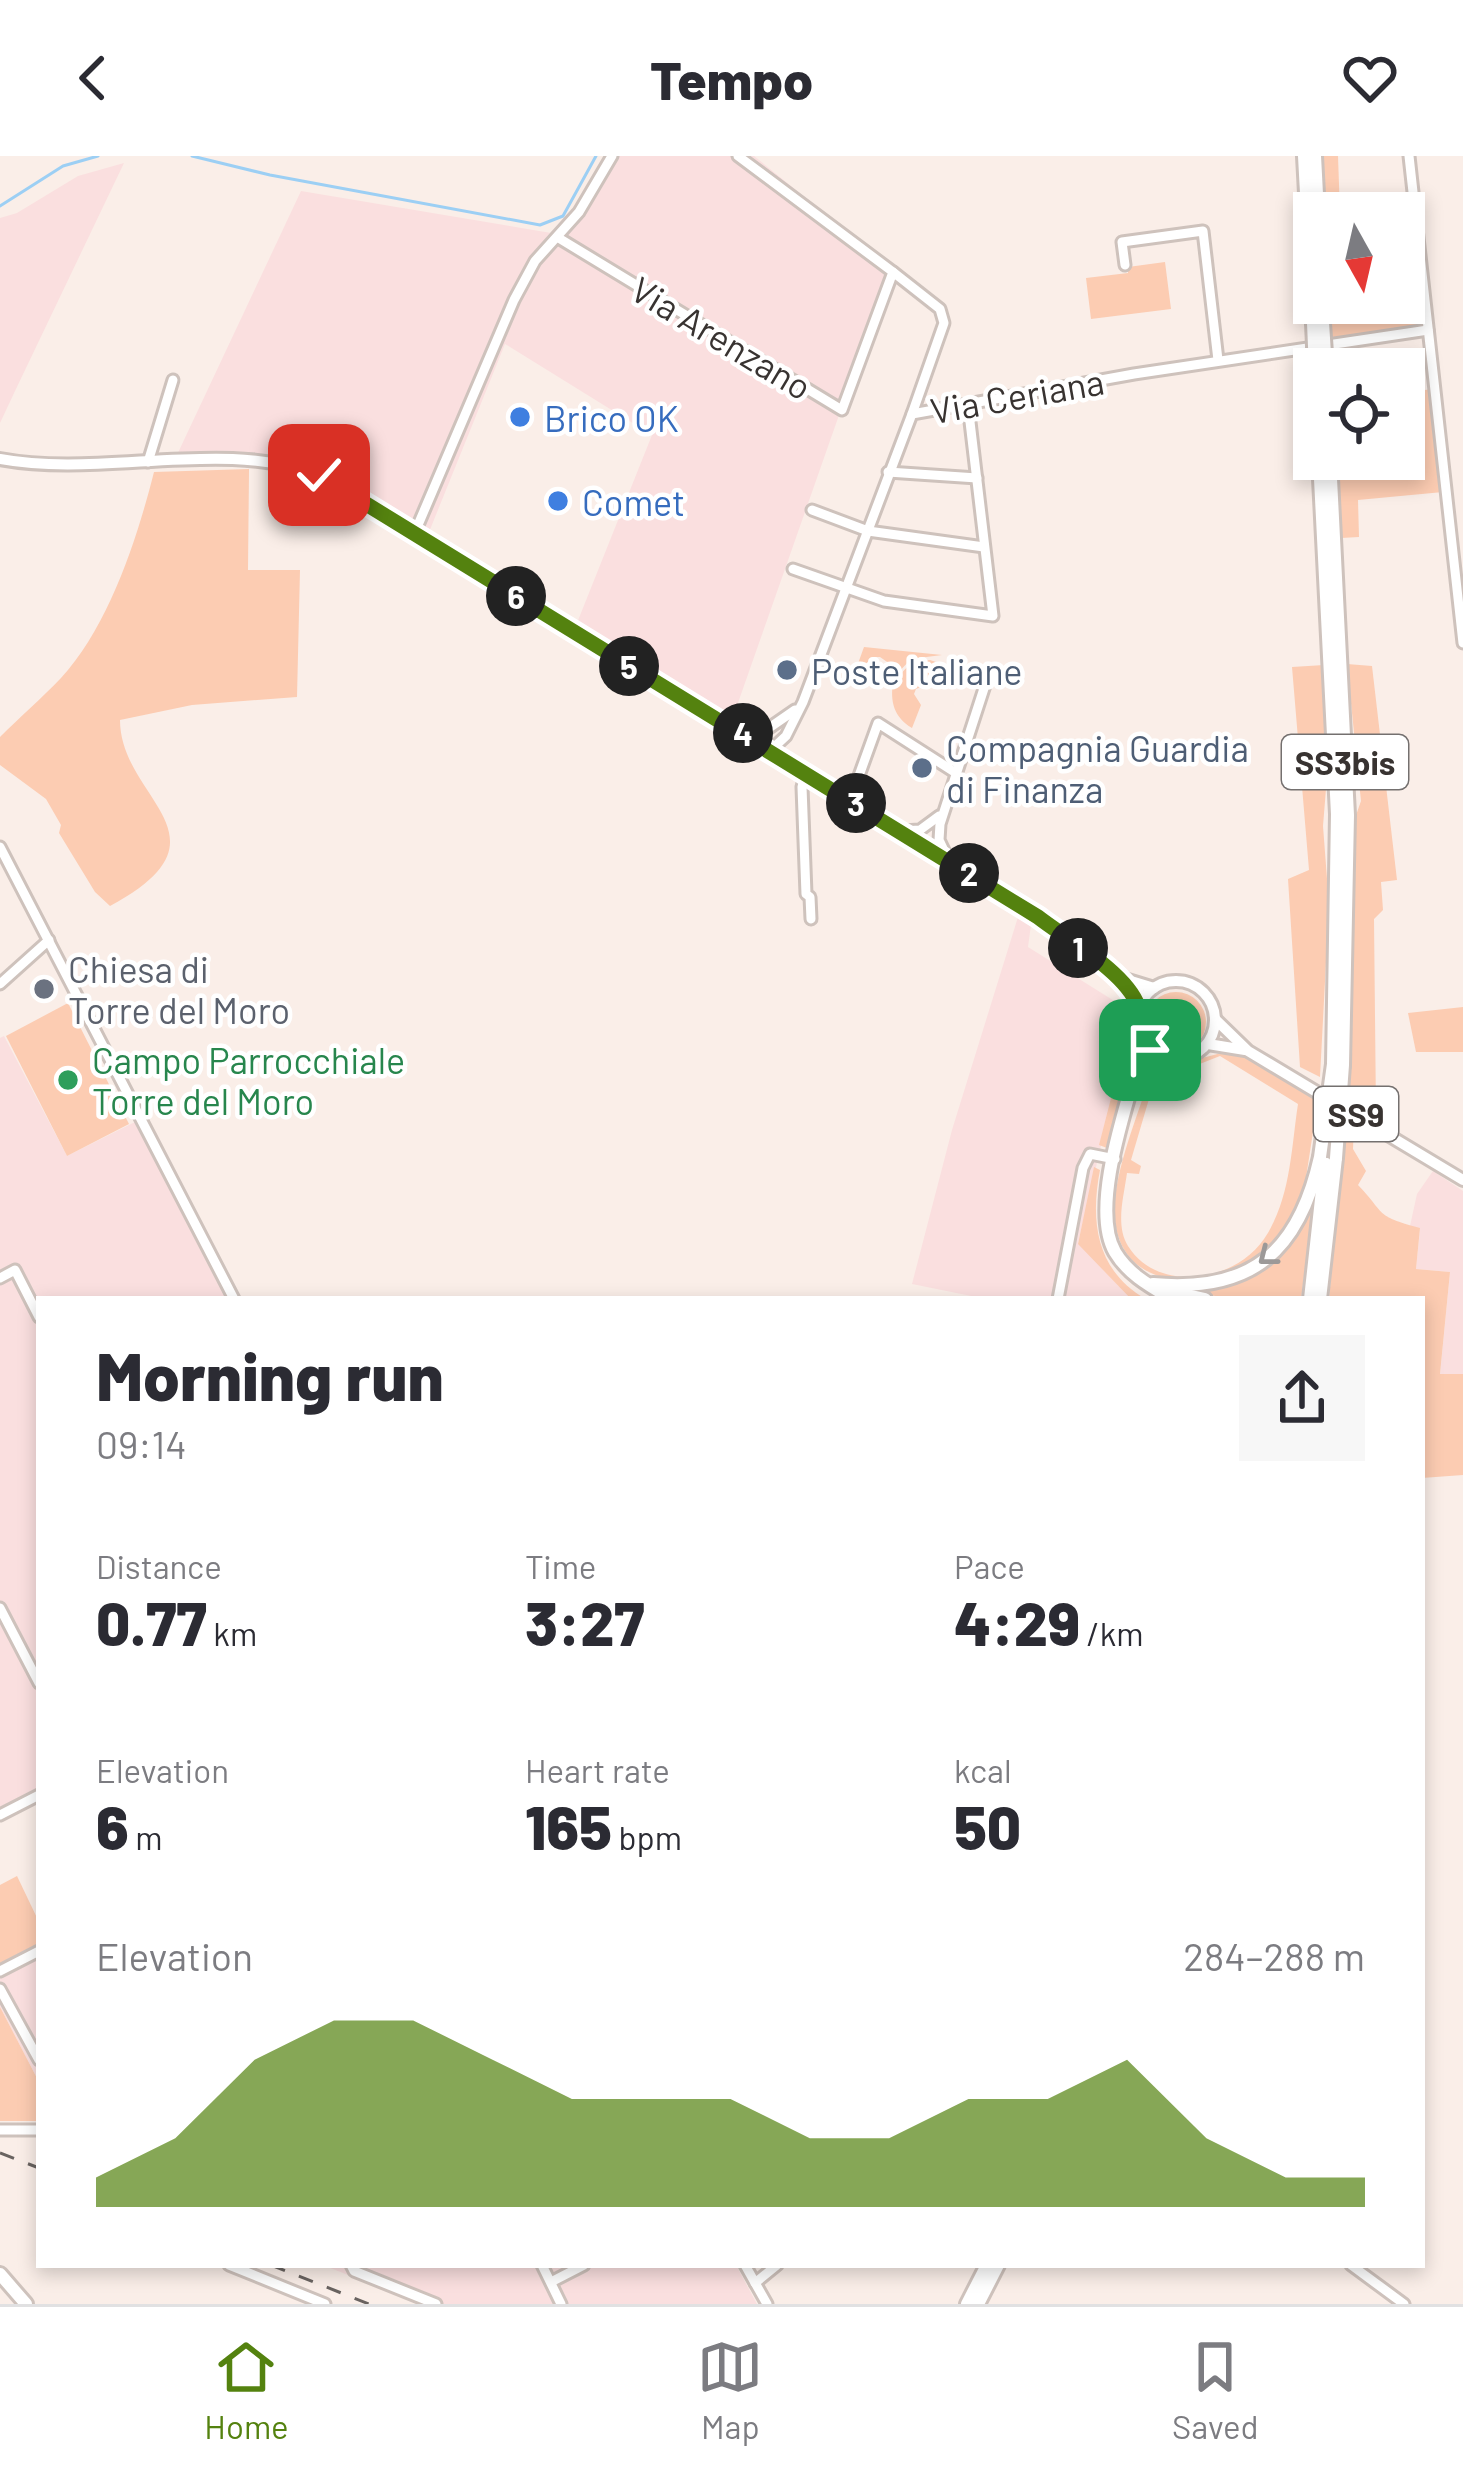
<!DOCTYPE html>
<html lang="en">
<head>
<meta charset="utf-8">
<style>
	:root { --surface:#fff; --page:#f7f7f7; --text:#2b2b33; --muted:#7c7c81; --line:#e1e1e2; --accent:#54820f }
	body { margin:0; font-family:Barlow,sans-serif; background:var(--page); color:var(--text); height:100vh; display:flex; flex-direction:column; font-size:45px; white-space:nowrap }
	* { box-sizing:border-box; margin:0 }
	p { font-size:39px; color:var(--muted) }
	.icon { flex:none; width:66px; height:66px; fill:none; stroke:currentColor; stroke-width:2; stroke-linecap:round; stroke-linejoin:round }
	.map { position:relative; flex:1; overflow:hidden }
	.side { position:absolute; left:36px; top:1140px; width:1389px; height:972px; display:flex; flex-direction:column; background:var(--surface); border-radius:0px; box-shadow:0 6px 18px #0003 }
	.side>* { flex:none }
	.needle { width:78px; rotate:172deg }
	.fabs { position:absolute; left:1293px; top:36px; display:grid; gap:24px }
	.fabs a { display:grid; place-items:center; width:132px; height:132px; border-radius:0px; background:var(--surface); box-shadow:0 6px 18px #0003; font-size:60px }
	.pin { position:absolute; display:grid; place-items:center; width:102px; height:102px; color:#fff; margin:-51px; border-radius:24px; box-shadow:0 6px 18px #0006 }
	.km { position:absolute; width:60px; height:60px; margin:-30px; border-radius:50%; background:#222; color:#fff; font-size:33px; line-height:60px; text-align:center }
	.round { display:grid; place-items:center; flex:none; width:126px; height:126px; border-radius:0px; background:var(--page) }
	.overview { display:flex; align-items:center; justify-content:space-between; height:204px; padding:0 60px }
	h1 { font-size:66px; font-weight:800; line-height:90px }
	.stats { display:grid; grid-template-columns:repeat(3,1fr); gap:18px; height:204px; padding:12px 60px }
	.stats div { display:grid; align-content:center }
	.stats b { font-size:60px; font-weight:800 }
	.stats small { font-size:33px; font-weight:400 }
	.stats p { font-size:33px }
	.chart { height:336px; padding:24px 60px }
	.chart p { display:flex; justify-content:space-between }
	.chart svg { width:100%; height:216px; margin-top:12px; fill:var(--accent); opacity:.7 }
	header { display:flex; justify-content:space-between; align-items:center; height:156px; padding:0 60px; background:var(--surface); font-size:54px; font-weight:800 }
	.menu { display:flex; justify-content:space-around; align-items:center; height:168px; border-top:3px solid var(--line); background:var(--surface); font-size:33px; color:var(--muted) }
	.menu a { display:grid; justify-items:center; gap:6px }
	.menu .current { color:var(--accent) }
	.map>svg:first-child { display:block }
</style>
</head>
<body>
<header><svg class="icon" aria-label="back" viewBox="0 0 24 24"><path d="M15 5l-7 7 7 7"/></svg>Tempo<svg class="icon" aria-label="heart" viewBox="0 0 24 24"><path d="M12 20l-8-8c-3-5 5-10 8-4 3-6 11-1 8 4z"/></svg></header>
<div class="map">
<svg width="1463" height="2148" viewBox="0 0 1463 2148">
	<rect width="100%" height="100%" fill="#faeee8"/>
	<g fill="#fadfdf">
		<path d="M 613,0 L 754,0 L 891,111 L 732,564 L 577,467 L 652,279 L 505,188 L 427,381 L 323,317 L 293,304 L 264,300 L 176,301 L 301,35 L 563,79 Z"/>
		<path d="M 124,7 L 15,235 L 0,267 L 0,62 L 17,57 L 78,20 Z"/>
		<path d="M 1018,761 L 1031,769 L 1028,791 L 1116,846 L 1123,857 L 1128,876 L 1078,1087 L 1131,1143 L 986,1143 L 912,1128 L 952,974 Z"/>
		<path d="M 4,880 L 67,1000 L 135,966 L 229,1143 L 39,1143 L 39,1631 L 0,1651 L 0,882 Z"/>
		<path d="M 1433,1015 L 1463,1035 L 1463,1218 L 1440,1219 L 1450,1116 L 1416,1113 L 1420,1073 L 1410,1070 L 1417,1038 Z"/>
		<path d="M 39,1788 L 39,1926 L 0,1851 L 0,1809 Z"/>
		<path d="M 323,2109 L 736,2109 L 757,2148 L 420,2148 Z"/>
	</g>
	<g fill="#fcccb2" fill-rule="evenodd">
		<path d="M 1321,0 L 1338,0 L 1340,57 L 1324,57 Z"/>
		<path d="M 1417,103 L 1424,169 L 1330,185 L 1329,147 L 1404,147 L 1404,104 Z"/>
		<path d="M 1165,106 L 1171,153 L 1091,163 L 1086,122 L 1128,117 L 1128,111 Z"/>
		<path d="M 1432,233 L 1443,336 L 1358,344 L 1359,381 L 1341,382 L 1337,303 L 1404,303 L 1404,237 Z"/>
		<path d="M 249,313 L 248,414 L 300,414 L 297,541 L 192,549 L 120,564 C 120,644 239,680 110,750 L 95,736 L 59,677 L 61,669 L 46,643 L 0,609 L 0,581 C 20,561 42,542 61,522 C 109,470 137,383 154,316 Z"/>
		<path d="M 864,491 L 942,499 L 911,503 L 893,522 L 889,521 L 893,510 L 880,501 L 874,501 L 874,511 L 889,512 L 884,522 L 856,513 Z"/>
		<path d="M 930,504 L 936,506 L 929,528 L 916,533 L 914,538 L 921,549 L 912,572 C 894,561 890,546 893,526 L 912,506 Z"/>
		<path d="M 1347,508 L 1372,510 L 1397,724 L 1381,726 L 1383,754 L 1374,763 L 1376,956 L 1349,941 L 1354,665 L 1361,645 Z"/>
		<path d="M 1324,509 L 1328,608 L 1323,670 L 1329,749 L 1320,921 L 1300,911 L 1288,723 L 1309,714 L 1292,511 Z"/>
		<circle cx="1176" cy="866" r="30"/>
		<path d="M 68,847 L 129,968 L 67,1000 L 6,880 Z"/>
		<path d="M 1463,851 L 1463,896 L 1416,896 L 1408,857 Z"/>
		<path d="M 1128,876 L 1125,908 L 1131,911 L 1107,992 L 1099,989 Z"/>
		<path d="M 1225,896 L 1246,900 L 1318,943 L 1302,1048 C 1295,1067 1275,1096 1257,1106 C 1208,1135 1123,1136 1115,1065 C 1110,1024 1138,960 1150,920 L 1164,912 ZM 1220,900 L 1298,948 C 1291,993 1291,1043 1264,1083 C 1235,1126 1158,1138 1128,1090 C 1115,1069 1124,1040 1127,1017 L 1139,1018 L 1141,1010 L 1131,1004 L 1154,926 Z"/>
		<path d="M 1345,964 L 1354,969 L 1353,993 L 1366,1015 L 1358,1029 C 1387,1059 1373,1059 1420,1072 L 1416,1113 L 1450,1116 L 1440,1218 L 1463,1218 L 1463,1319 L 1422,1322 L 1422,1143 L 1329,1143 Z"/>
		<path d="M 1094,1011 L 1100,1014 C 1090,1065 1096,1115 1146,1143 L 1131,1143 L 1078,1088 Z"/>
		<path d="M 1313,1052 L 1301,1143 L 1238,1143 L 1178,1135 C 1247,1134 1281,1114 1313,1052 Z"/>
		<path d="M 17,1720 L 39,1766 L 39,1788 L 0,1809 L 0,1729 Z"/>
		<path d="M 0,1851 L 39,1926 L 39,1965 L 0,1965 Z"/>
	</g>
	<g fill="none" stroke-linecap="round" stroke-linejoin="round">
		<g stroke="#9ccff4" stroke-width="3">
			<path d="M 192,0 L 270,19 L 540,69 L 563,60 L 596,0"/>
			<path d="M 0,50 L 63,10 L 98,0"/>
		</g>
		<g stroke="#cec2bc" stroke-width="15">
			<g id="minor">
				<path d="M 1409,0 L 1463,487"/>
				<path d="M 557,81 L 842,254 L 893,116 L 738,0"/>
				<path d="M 1125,109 L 1122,86 L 1203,75 L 1218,204"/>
				<path d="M 893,116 L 940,153 L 944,167 L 912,258"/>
				<path d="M 148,306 L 173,224"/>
				<path d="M 888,316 L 977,322"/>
				<path d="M 812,354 L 868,375 L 984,391"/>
				<path d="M 415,376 L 514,144 L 535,105 L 579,56 L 612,0"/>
				<path d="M 793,413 L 884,445 L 993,460 L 968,249"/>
				<path d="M 740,573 L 769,572 L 795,554"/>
				<path d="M 771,594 L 786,580 L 803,546 L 912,258 L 1134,218 L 1428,174"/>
				<path d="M 806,616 L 802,631 L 806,738 L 810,741 L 811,763"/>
				<path d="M 856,628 L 878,567 L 956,617"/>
				<path d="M 902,675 L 920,674 L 939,660"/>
				<path d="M 0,691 L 234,1143"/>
				<path d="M 948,703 L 939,684 L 940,668 L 990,514"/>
				<path d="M 0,828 L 49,784"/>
				<path d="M 0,1122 L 15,1114 L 39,1161"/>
				<path d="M 1058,1143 L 1083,1012 L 1090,998 L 1115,1003"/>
				<path d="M 0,1452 L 39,1527"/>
				<path d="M 0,1659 L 39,1639"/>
				<path d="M 0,1815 L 39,1795"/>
				<path d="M 0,1833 L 39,1904"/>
				<path d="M 0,1974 L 39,1974"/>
				<path d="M 229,2109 L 325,2148"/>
				<path d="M 351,2109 L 354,2115 L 436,2148"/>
				<path d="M 542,2109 L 561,2148"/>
				<path d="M 745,2109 L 767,2148"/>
				<path d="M 1351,2109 L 1404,2148"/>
				<path d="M 551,2126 L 584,2109"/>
				<path d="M 755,2127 L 777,2109"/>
			</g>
		</g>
		<g stroke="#cec2bc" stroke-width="16">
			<g id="major">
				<path d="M 0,303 C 101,322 224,282 319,319 L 948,703 L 1038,761 L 1118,821 L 1154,832"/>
				<path d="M 1118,821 L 1139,852"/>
				<circle cx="1176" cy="864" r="39"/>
				<path d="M 1215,863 L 1248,895 L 1463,1024"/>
				<path d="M 1208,888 L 1245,894"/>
			</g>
		</g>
		<g stroke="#cec2bc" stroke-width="18">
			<g id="highway">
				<path d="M 1304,0 L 1313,167"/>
				<path d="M 1315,0 L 1318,57"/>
				<path d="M 1322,147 L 1323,167"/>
				<path d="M 1319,303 L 1337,658 L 1333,908"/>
				<path d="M 1330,303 L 1348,659 L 1343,909"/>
				<path d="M 1144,886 C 1131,938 1088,1049 1115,1096 C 1128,1118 1150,1130 1172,1143"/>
				<path d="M 1137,915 L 1159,899"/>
				<path d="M 1153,1128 C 1252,1137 1299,1095 1320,1001"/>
				<path d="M 1164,1134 L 1205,1143"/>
				<path d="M 1310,1143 L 1325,1007"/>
				<path d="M 1320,1143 L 1336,1002"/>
				<path d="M 0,2118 L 26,2148"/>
				<path d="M 967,2148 L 987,2109"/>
				<path d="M 978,2148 L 998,2109"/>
			</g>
		</g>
		<use href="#minor" stroke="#fff" stroke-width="9"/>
		<use href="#major" stroke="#fff" stroke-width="10"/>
		<use href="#highway" stroke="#fff" stroke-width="12"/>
		<g stroke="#696360" stroke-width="3" stroke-dasharray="15 15" stroke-linecap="butt">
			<path d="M 0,1997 L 39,2012"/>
			<path d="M 271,2109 L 369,2148"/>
		</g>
		<g stroke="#cec2bc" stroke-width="18" stroke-linecap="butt">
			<g id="highway-bridge">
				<path d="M 1313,167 L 1315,213"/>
				<path d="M 1323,167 L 1326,213"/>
				<path d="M 1320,1001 L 1333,908"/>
				<path d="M 1336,1002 L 1343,909"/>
			</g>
		</g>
		<use href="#highway-bridge" stroke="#fff" stroke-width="12"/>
	</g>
	<defs><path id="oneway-chevron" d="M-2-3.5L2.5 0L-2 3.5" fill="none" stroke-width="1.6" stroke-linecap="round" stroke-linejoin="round" transform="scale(3)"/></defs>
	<use stroke="#9c9998" href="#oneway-chevron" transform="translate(1267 1101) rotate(142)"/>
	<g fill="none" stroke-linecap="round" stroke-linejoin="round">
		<g stroke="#fff" stroke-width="24">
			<path id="route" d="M 319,319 L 1038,761 C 1066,783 1126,816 1138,850 C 1143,866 1137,878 1150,894"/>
		</g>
		<use href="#route" stroke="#54820f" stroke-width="15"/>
	</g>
	<g fill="#3f7fe0" stroke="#fff" stroke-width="4.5">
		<circle cx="520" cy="261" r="12"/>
		<circle cx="558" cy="345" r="12"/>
	</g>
	<g fill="#5c6f8a" stroke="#fff" stroke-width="4.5">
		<circle cx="787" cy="514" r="12"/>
		<circle cx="922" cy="612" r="12"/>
	</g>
	<circle fill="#6b7280" stroke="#fff" stroke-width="4.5" cx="44" cy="833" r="12"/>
	<circle fill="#2e9e5b" stroke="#fff" stroke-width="4.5" cx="68" cy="924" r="12"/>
	<g text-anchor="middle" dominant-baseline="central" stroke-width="9" stroke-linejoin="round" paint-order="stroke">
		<g fill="#fff" stroke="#74706f" stroke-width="3">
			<rect x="1282" y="579" width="126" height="54" rx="9"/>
			<rect x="1314" y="931" width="84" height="54" rx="9"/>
		</g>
		<g font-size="33" font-weight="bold" fill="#383331">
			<text x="1345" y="606">SS3bis</text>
			<text x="1356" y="958">SS9</text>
		</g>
		<g font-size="36" fill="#383331" stroke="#fff">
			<text transform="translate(722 181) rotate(31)">Via Arenzano</text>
			<text transform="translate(1017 239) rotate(-10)">Via Ceriana</text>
		</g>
		<g font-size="36" fill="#366cbe" stroke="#fff" text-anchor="start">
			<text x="544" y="261">Brico OK</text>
			<text x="582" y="345">Comet</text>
		</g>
		<g font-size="36" fill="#4e5e75" stroke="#fff" text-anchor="start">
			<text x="811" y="514">Poste Italiane</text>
			<text x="946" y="591">Compagnia Guardia<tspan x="946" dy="41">di Finanza</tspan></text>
		</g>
		<g font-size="36" fill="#5b616d" stroke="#fff" text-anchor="start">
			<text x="68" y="812">Chiesa di<tspan x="68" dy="41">Torre del Moro</tspan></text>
		</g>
		<g font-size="36" fill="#27864d" stroke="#fff" text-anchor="start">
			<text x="92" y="903">Campo Parrocchiale<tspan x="92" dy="41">Torre del Moro</tspan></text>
		</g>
	</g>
</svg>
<div class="fabs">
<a><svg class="needle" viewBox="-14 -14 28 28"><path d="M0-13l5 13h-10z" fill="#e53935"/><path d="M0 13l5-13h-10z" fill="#7c7c81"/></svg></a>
<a><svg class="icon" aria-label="locate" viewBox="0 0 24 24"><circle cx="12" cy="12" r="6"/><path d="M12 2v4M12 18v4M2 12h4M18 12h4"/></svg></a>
</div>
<div class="pin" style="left:1150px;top:894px;background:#1e9e55"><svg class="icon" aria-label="arrive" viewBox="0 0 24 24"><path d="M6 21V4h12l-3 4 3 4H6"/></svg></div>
<div class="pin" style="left:319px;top:319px;background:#d93025"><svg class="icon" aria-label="check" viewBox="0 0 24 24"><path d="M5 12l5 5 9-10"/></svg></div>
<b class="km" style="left:1078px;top:792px">1</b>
<b class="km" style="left:969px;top:717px">2</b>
<b class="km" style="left:856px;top:647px">3</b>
<b class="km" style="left:743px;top:577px">4</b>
<b class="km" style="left:629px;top:510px">5</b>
<b class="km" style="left:516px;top:440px">6</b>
<section class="side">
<div class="overview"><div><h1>Morning run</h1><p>09:14</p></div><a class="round"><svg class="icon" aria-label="share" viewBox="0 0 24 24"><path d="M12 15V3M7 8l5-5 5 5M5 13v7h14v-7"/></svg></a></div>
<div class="stats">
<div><p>Distance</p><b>0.77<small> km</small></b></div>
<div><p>Time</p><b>3:27</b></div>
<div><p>Pace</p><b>4:29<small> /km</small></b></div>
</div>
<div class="stats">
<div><p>Elevation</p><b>6<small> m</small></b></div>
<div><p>Heart rate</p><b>165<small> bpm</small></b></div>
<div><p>kcal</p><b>50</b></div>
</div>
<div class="chart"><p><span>Elevation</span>284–288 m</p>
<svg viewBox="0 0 160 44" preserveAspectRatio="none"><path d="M0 44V38L10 30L20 14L30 6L40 6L50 14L60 22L70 22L80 22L90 30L100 30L110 22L120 22L130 14L140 30L150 38L160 38V44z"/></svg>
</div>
</section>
</div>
<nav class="menu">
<a class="current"><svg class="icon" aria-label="home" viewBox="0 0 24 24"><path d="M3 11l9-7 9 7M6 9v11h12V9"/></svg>Home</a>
<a><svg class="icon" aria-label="map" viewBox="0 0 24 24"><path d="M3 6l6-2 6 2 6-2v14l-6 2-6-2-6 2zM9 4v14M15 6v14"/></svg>Map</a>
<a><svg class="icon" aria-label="saved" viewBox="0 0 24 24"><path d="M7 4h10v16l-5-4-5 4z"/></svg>Saved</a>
</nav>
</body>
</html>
